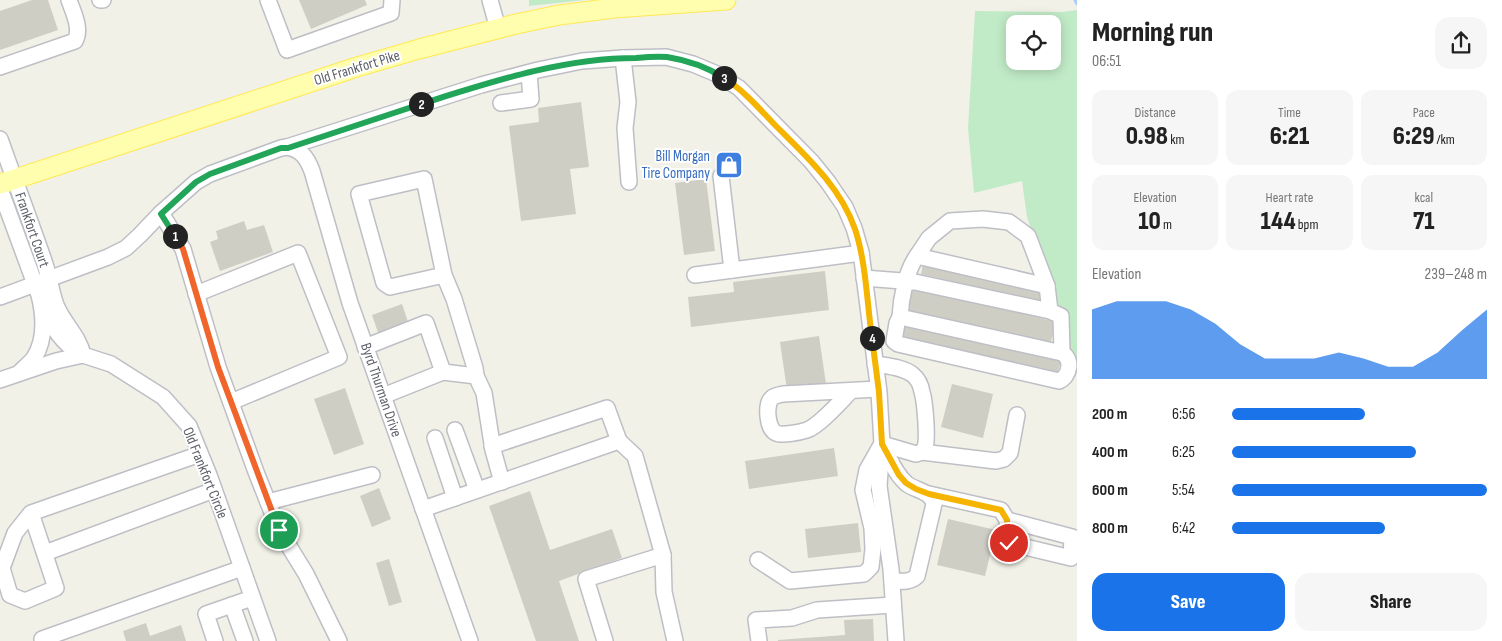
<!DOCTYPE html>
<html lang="en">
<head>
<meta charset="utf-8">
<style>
	:root { --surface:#fff; --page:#f6f6f6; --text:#222; --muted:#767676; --accent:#1a73e8 }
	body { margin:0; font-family:"Sofia Sans Condensed",sans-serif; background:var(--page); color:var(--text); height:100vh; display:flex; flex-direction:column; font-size:19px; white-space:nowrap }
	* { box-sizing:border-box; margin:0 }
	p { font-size:16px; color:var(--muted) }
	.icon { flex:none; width:28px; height:28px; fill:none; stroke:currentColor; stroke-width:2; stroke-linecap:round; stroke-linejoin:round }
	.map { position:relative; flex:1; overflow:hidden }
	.panel { display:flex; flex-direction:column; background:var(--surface); width:425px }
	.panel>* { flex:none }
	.buttons { position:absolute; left:1006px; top:15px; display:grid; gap:10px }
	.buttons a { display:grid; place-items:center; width:55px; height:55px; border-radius:10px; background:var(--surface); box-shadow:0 2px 12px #0003; font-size:25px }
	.pin { position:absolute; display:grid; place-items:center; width:42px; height:42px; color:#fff; margin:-21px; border:2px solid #fff; border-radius:50%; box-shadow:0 1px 5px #0007 }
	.km { position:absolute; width:25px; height:25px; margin:-12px; border-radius:50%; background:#222; color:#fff; font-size:14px; line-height:25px; text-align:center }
	.round { display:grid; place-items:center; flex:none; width:52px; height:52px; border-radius:15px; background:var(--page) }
	.summary { display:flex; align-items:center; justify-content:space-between; height:85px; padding:0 15px }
	h1 { font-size:28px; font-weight:800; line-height:38px }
	.stats { display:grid; grid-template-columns:repeat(3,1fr); gap:8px; height:85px; padding:5px 15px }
	.stats div { display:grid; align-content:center; border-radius:12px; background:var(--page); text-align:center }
	.stats b { font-size:25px; font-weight:800 }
	.stats small { font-size:14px; font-weight:400 }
	.stats p { font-size:14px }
	.chart { height:140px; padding:10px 15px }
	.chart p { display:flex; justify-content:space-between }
	.chart svg { width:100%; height:90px; margin-top:5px; fill:var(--accent); opacity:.7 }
	.primary-button { display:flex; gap:10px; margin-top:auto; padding:10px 15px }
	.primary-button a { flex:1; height:58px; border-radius:15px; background:var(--accent); color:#fff; font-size:20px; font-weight:800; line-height:58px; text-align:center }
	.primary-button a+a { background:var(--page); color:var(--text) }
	ul { padding:0 15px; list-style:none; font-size:16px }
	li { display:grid; grid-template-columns:80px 60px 1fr; align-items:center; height:38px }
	li i { height:12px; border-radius:6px; background:var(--accent) }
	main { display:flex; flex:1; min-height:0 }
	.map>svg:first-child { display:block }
</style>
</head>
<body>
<main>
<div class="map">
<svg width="1077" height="641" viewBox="0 0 1077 641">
	<rect width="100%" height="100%" fill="#f2f1e7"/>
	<g fill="#c1ebc7" fill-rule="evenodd">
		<path d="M 529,0 L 585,0 L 529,6 Z"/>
		<path d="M 1077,10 L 1077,374 L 1027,217 L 1022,181 L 974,193 L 968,128 L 975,11 L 1062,12 ZM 1015,24 L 1052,24 L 1052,61 L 1015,61 Z"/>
	</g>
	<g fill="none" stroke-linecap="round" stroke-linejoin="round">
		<path stroke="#a9cdff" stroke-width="3" d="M 1075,0 L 1077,4"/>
	</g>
	<g fill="#cfcec5">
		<path d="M 32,0 L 48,0 L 58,30 L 0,50 L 0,11 Z"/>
		<path d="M 299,0 L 365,0 L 367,5 L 311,29 Z"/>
		<path d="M 581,102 L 589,167 L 570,169 L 576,214 L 521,221 L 509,126 L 539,122 L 538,108 Z"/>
		<path d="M 706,179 L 715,251 L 684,255 L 675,183 Z"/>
		<path d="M 244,221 L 247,230 L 264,225 L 273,252 L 220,271 L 210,242 L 218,239 L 216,231 Z"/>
		<path d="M 923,264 L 1044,292 L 1042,302 L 921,274 Z"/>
		<path d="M 825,271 L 829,310 L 691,327 L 688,297 L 734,292 L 733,282 Z"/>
		<path d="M 911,287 L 1056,322 L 1050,345 L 906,310 Z"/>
		<path d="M 402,304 L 410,328 L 380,338 L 372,315 Z"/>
		<path d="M 903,324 L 1061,361 L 1057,374 L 900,338 Z"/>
		<path d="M 819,336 L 826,384 L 787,390 L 780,342 Z"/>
		<path d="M 952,384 L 993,394 L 983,438 L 941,427 Z"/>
		<path d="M 345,388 L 364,444 L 334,455 L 314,399 Z"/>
		<path d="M 834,448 L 838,476 L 749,489 L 745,461 Z"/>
		<path d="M 379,488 L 391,519 L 372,527 L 360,496 Z"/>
		<path d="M 530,491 L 550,550 L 612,529 L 622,558 L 559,581 L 579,641 L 536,641 L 489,506 Z"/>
		<path d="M 948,519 L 996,530 L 985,576 L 937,565 Z"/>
		<path d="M 858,523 L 861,552 L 808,558 L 805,529 Z"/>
		<path d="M 389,559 L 402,602 L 389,606 L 376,563 Z"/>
		<path d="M 873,619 L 874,641 L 778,641 L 778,640 L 845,635 L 844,620 Z"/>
		<path d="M 146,623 L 150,636 L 181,625 L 186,641 L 126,641 L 123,631 Z"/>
	</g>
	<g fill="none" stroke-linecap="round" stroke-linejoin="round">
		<g stroke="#bebfc6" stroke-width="18">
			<g id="minor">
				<path d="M 100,0 L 103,0"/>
				<path d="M 268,0 L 287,50 L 391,13 L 392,0"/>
				<path d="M 490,0 L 498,29"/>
				<path d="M 623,58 L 628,102 L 625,128 L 629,182"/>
				<path d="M 0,67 L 75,41 C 82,29 73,12 69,0"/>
				<path d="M 501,103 L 531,99 L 529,73"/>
				<path d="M 0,139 C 14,179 30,220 44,261 C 49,275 51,291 56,305 C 63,323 79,336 83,355"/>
				<path d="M 287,147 C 302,150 307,158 312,171 L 350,303 L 470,641"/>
				<path d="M 721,176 L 732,270"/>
				<path d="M 0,189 L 39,295 C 44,315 46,339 34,358 C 30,363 24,368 20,372"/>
				<path d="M 161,213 L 183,249 L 218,367 L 256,472 L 279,530 L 306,574 L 339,641"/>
				<path d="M 917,256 L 929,238 L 950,221 L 983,219 L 1009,222 L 1028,236 L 1047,286"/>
				<path d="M 444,275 L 390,287 L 384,283 L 359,194 L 424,179 L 444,275 L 454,299 L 475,368 L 476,376"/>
				<path d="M 695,275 L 861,253"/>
				<path d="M 864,278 L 915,282 L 1050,311 L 1047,286 L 917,256 C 906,271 901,298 900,317 L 1062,353 L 1061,316 L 1050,311"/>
				<path d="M 196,294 L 298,253 L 339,357 L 231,402"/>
				<path d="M 0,297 L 108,257 L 126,248 L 140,235 L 161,213 L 196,182 L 210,174 L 281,148 L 287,147 L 481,85 L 538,70 L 582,61 L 623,58 L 666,57 L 693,64 L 717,74 L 739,88 L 811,161 L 828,182 L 845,207 L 854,228 L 861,252 L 879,392 L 882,444 L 879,486 L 891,569 L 896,641"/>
				<path d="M 44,310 C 53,328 64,346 83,355"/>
				<path d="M 900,317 L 897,323 L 894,341 L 898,344 L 1059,381 C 1070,376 1073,359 1062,353"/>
				<path d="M 365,347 L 426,323 L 443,372 L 383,396"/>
				<path d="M 875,364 C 887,366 904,367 913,375 C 918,379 921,386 922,392 C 925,401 928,439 925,447 C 923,452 920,453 916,454 L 882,444"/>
				<path d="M 443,372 L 476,376 L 484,393 L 493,450 L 502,482"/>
				<path d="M 0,380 L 56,361 L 83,355 L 111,364 L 163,397 L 189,426 L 209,475 L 268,641"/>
				<path d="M 851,391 C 841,401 819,426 807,430 C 801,432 782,436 776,433 C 767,429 765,404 772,398 C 775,395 780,395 783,394 L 878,389"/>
				<path d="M 455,430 L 477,490"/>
				<path d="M 435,438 L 455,498"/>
				<path d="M 882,444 C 889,457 895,474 907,484 C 917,491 931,491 934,504 L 917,576 C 910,583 901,581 892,581"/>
				<path d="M 492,446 L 607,408 L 619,441"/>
				<path d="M 922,452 L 996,461 L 1004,459 L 1010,453 L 1017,415"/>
				<path d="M 929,494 L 1001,510 L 1007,520 L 1009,543 L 1071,558 L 1072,537 L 1007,520"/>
				<path d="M 268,502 L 372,475"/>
				<path d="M 423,509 L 619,441 L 635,456 L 663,555 L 664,592 L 675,641"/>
				<path d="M 31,513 L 56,588 L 25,601 L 10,595 L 2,568 L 15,533 L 31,513 L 200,454"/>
				<path d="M 45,553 L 214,490"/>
				<path d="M 758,560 L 790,581 L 864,574 L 871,567 L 873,549 L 872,528 L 863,490 L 867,470 L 880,447"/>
				<path d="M 232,605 L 245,641"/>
				<path d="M 42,639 L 242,568"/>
				<path d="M 215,641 L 206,614 L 252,598"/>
				<path d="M 605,641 L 586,579 L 663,555"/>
				<path d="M 759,641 L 756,620 L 792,618 L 817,610 L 893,605"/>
			</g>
		</g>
		<g stroke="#ffe952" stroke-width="21">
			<path id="major" d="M 0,184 L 357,67 L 419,49 L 516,24 L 559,15 L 614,8 L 726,0"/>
		</g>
		<use href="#minor" stroke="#fff" stroke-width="15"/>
		<use href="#major" stroke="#fffeae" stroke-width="19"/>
	</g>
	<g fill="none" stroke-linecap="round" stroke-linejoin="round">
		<g stroke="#fff" stroke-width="10">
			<path id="split-1" d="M 175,236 L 183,249 L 218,367 L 279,530"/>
		</g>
		<g stroke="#fff" stroke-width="10">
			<path id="split-2" d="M 175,236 L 161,214 L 196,182 L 210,174 L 281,148 L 288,148 L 421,104"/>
		</g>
		<g stroke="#fff" stroke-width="10">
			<path id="split-3" d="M 421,104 C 491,82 562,58 636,58 C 646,57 657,56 667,57 C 686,60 707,67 724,78"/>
		</g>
		<g stroke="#fff" stroke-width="10">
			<path id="split-4" d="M 724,78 C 743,90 758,107 774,124 C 805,155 840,186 855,229 C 866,262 867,303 872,338"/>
		</g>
		<g stroke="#fff" stroke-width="10">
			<path id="split-5" d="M 872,338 L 879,392 L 882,444 L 899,475 L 906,483 L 916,489 L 929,494 L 1001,510 L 1007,520 L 1009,543"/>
		</g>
		<use href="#split-1" stroke="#f0652b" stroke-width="6"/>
		<use href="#split-2" stroke="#22a559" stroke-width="6"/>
		<use href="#split-3" stroke="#22a559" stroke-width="6"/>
		<use href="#split-4" stroke="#f5b400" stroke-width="6"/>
		<use href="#split-5" stroke="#f5b400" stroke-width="6"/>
	</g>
	<defs>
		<g id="shop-square" transform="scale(1.4375)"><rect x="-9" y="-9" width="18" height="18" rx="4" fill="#3f7fe0" stroke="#fff"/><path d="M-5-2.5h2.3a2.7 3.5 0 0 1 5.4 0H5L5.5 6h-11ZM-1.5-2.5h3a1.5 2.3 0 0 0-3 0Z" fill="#fff"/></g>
	</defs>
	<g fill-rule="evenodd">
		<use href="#shop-square" x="729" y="165"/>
	</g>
	<g text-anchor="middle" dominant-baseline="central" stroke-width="4" stroke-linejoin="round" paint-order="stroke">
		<g font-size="15" fill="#5e6169" stroke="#fff">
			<text transform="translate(357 68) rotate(-17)">Old Frankfort Pike</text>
			<text transform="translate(32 230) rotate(71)">Frankfort Court</text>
			<text transform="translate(381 390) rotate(71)">Byrd Thurman Drive</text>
			<text transform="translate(205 473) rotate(68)">Old Frankfort Circle</text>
		</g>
		<g font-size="15" fill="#366cbe" stroke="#fff" text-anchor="end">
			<text x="710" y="156">Bill Morgan<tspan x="710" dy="17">Tire Company</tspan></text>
		</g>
	</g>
</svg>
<div class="buttons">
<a><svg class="icon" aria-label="locate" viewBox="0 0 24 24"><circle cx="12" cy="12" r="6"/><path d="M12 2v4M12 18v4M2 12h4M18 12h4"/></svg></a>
</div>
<div class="pin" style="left:279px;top:530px;background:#1e9e55"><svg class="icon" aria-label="arrive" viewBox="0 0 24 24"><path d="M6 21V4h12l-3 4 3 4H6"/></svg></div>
<div class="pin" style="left:1009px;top:543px;background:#d93025"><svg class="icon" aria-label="check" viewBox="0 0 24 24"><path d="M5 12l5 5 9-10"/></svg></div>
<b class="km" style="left:175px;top:236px">1</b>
<b class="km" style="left:421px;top:104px">2</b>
<b class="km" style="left:724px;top:78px">3</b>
<b class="km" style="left:872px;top:338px">4</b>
</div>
<section class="panel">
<div class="summary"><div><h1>Morning run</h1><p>06:51</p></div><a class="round"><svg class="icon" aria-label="share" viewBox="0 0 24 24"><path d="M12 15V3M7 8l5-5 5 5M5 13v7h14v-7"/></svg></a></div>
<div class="stats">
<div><p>Distance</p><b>0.98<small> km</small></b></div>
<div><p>Time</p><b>6:21</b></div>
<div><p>Pace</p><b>6:29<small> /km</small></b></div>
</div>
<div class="stats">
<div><p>Elevation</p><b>10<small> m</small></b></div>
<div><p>Heart rate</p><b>144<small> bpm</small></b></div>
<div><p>kcal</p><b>71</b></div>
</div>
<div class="chart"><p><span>Elevation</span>239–248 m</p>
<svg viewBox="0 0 160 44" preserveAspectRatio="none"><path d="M0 44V10L10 6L20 6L30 6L40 10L50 17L60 27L70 34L80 34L90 34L100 31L110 34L120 38L130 38L140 31L150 20L160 10V44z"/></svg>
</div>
<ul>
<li><b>200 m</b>6:56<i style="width:52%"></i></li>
<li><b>400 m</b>6:25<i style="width:72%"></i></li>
<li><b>600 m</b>5:54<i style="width:100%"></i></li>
<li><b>800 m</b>6:42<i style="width:60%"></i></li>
</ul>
<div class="primary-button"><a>Save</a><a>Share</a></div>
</section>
</main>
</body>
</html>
